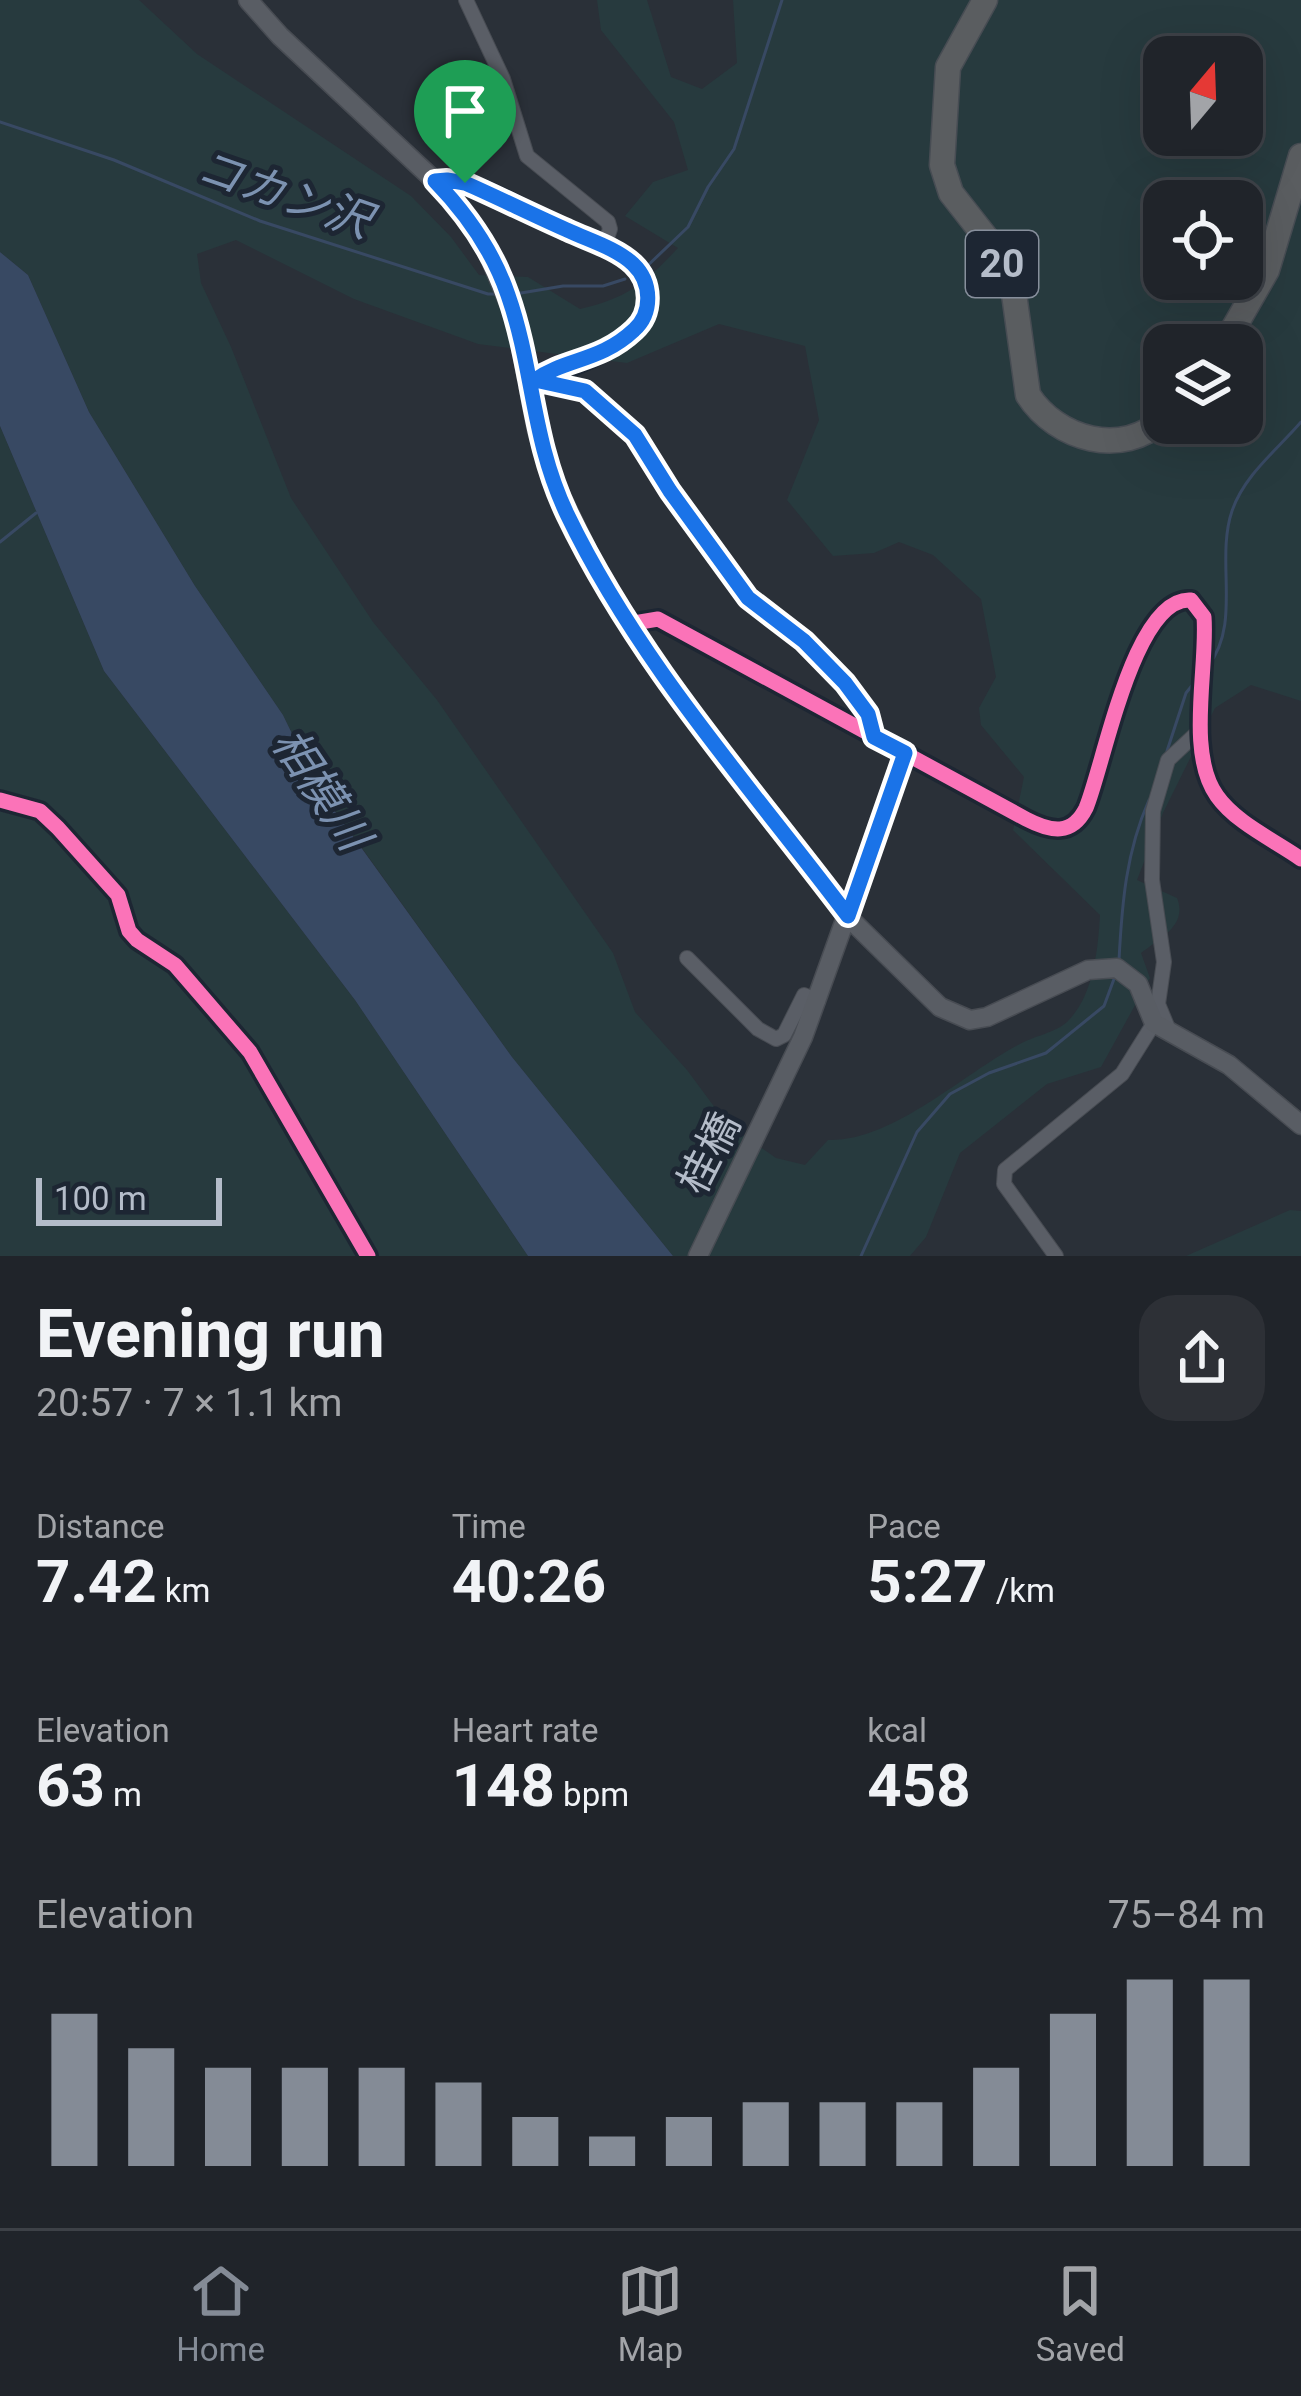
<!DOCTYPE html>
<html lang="en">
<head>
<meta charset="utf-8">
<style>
	:root { --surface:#20242a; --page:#2d3036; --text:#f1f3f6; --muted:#a2a4a8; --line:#3d4147; --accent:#848b96 }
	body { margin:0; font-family:Roboto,"Noto Sans JP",sans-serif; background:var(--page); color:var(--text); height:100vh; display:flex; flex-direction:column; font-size:45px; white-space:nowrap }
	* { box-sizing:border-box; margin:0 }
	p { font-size:39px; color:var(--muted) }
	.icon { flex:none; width:66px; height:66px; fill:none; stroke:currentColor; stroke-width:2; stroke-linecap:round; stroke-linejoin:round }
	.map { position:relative; height:1256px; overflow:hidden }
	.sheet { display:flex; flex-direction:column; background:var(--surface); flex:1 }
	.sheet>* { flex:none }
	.needle { width:78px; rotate:19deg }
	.fabs { position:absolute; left:1143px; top:36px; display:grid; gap:24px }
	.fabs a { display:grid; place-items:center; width:120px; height:120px; border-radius:24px; background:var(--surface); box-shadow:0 12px 48px #0002,0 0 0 3px var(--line); font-size:60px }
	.scale { position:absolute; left:36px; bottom:30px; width:186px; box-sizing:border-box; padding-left:12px; border:6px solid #b4bcc9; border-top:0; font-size:33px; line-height:42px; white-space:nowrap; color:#b4bcc9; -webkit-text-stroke:9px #1d2633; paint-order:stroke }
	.pin { position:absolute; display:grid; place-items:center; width:102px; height:102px; color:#fff; margin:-123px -51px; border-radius:50% 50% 50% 0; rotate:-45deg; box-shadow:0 0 12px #0007 }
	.pin .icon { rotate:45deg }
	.round { display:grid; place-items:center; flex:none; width:126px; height:126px; border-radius:36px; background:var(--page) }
	.headline { display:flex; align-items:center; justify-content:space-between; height:204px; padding:0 36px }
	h1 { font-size:66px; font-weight:700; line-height:90px }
	.figures { display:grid; grid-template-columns:repeat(3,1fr); gap:18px; height:204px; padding:12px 36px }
	.figures div { display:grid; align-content:center }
	.figures b { font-size:60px; font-weight:700 }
	.figures small { font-size:33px; font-weight:400 }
	.figures p { font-size:33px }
	.chart { height:336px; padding:24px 36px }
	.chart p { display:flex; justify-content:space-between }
	.chart svg { width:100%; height:216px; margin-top:12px; stroke:var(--accent); stroke-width:6 }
	.dock { display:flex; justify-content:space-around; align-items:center; height:168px; border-top:3px solid var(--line); background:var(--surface); font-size:33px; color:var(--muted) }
	.dock a { display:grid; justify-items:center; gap:6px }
	.dock .selected { color:var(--accent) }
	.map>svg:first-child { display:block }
</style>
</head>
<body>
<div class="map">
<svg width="1301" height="1256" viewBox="0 0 1301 1256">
	<rect width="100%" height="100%" fill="#2a3038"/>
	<g fill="#273a3e" fill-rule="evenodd">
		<path d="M 0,0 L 139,0 L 197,54 L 411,196 L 451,237 L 479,275 L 528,277 L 580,309 C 628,298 645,283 678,248 L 625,216 L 653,182 L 688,170 L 674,122 L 601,30 L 597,0 L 647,0 L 671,77 L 702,89 L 737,63 L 733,0 L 1301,0 L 1301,701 L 1251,685 L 1215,708 L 1163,813 L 1137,880 L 1177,898 C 1188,925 1160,938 1141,953 L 1150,978 L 1101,1067 L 1047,1084 L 960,1153 L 926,1237 L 910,1256 L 673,1256 L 512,1057 L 319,788 L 283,715 L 195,586 L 89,412 L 28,275 L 0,252 ZM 1164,57 L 1242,57 L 1242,135 L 1164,135 ZM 1164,201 L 1242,201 L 1242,279 L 1164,279 ZM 236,240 L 354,299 L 478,344 L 627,363 L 719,324 L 805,346 L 819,420 L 787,500 L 833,556 L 874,553 L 899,542 L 933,555 L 981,599 L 996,677 L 979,708 L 981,725 L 1024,777 L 1013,830 L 1100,915 C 1098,948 1094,995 1068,1021 C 1056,1033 1033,1036 1018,1045 C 963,1074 892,1142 828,1140 L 805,1165 L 776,1158 L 727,1124 L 687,1070 L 635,1012 L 613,953 L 437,700 L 373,622 L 291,498 L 231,347 L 201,283 L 197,254 ZM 1164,345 L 1242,345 L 1242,423 L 1164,423 Z"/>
		<path d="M 0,426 L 104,671 L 355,1000 L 528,1256 L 0,1256 Z"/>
		<path d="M 1290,1210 L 1301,1211 L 1301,1256 L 1186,1256 Z"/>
	</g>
	<path fill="#384963" d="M 0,252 L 28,275 L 89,412 L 195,586 L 283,715 L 319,789 L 512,1057 L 673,1256 L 528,1256 L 355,1000 L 104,671 L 0,426 Z"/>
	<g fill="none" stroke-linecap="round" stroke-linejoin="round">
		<g stroke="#384963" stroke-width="3">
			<path d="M 0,122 L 114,160 L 260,221 L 488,294 L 499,294"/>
			<path d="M 643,270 L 688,227 L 708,187 L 734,149 L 782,0"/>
			<path d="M 515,294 L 563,286 L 603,286 L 625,279"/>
			<path d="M 0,542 L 36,513"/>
			<path d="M 1208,666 C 1242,623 1215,561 1232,511 C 1244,475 1278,449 1301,422"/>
			<path d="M 1167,751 L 1186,693 L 1194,683"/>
			<path d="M 1119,960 C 1122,903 1126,852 1149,800"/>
			<path d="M 861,1256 L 917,1132 L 950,1094 L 989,1073 L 1046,1053 L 1104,1006 L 1114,979"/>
		</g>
		<g stroke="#484c53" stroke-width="16">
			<g id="street">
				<path d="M 466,0 L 503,79 L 527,156 L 608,222 L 610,229 L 604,247"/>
				<path d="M 435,181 C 444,180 453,180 463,182 C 487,189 622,251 636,267 C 647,282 652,302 643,319 C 622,358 567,361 533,380"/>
				<path d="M 535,380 L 585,391 L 635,435 L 670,491 L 748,598 L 804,641 L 845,683 L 868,714 L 874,737"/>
				<path d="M 628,624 L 658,619 L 1026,819 C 1051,832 1072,836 1086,808 C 1104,765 1134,596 1191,600 L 1204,617 C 1208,667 1186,753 1217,796 C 1236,823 1274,840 1301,859"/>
				<path d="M 687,958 L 758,1029 L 776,1039 L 784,1035 L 804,995 L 818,1001"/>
				<path d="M 1170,1033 L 1158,1004 L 1164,962 L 1152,880 L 1153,811 L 1168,760 L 1200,730"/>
				<path d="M 1056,1256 L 1004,1184 L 1005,1170 L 1122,1074 L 1154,1023"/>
			</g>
		</g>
		<g stroke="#484c53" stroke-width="21">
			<g id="secondary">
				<path d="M 248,0 L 280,36 L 435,181 L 483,241 L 516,320 L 537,430 L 552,478 L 606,589 L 654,664 L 848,917 L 940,1007 L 970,1020 L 987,1017 L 1088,970 L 1117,968 L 1138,984 L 1154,1023 L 1229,1065 L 1301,1125"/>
				<path d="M 0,800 L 40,811 L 58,828 L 118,895 L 129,931 L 137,940 L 175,965 L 250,1052 L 368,1256"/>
				<path d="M 698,1256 L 803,1037 L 905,753"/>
			</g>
		</g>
		<g stroke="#474c53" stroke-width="27">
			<g id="highway">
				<path d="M 985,0 L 948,67 L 942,165 L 951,193 L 991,244 L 1007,274 L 1014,294 L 1028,395 C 1057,440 1122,458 1164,419"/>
				<path d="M 1224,345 L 1267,270 L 1301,156"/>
			</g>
		</g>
		<use href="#street" stroke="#5a5e66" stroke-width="14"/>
		<use href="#secondary" stroke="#595d64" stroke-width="18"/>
		<use href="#highway" stroke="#5a5d60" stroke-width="24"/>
		<g stroke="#1d2633" stroke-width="22">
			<g id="cycleway">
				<path d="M 435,181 C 474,178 513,205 548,221 C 574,234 608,244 631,263 C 640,270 647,284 648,295 C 652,344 563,370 528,382"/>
				<path d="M 628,624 L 658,619 L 1026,819 C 1051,832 1072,836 1086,808 C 1104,765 1134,596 1191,600 L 1204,617 C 1208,667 1186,753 1217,796 C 1236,823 1274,840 1301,859"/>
				<path d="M 0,800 L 40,811 L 58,828 L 118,895 L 129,931 L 137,940 L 175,965 L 250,1052 L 368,1256"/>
			</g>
		</g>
		<use href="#cycleway" stroke="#fb73b8" stroke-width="15"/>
	</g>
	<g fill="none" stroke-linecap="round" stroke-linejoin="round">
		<g stroke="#fff" stroke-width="24">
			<path id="route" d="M 447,180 L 465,183 C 499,198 533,215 567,230 C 588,240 616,248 633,264 C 652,282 653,313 634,330 C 600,362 566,358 535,380 L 585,391 L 635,435 L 670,491 L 748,598 L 804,641 L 845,683 L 868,714 L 874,737 L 905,753 L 848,916 C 750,786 638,662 567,514 C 531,438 534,369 508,295 C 493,251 467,214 435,181 Z"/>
		</g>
		<use href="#route" stroke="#1a73e8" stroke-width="15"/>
	</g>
	<g text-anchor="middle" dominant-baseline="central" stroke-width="10" stroke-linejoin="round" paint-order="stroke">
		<rect fill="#1d2633" stroke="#878f9c" stroke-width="3" x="966" y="231" width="72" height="66" rx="9"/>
		<g font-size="39" font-weight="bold" fill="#b4bcc9">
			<text x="1002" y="264">20</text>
		</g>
		<g font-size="42" fill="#b4bcc9" stroke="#1d2633">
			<text transform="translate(709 1153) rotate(-63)">桂橋</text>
		</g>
		<g font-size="45" font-style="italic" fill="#7c92b1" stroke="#1d2633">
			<text transform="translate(284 194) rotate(19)">コカン沢</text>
			<text transform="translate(321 789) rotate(56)">相模川</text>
		</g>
	</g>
</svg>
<div class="fabs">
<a><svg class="needle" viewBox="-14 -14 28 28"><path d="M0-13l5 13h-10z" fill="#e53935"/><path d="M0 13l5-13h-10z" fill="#a2a4a8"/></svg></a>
<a><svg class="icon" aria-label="locate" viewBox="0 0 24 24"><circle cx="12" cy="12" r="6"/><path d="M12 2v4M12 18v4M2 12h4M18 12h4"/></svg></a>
<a><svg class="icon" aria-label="layers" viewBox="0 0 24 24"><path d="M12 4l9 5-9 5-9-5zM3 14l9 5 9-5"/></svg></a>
</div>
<div class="scale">100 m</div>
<div class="pin" style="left:465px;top:183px;background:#1e9e55"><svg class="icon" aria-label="arrive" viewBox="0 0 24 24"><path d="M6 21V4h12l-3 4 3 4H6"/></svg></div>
</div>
<section class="sheet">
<div class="headline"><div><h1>Evening run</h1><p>20:57 · 7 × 1.1 km</p></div><a class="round"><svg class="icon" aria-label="share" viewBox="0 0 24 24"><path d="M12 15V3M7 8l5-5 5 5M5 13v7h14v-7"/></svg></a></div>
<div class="figures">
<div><p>Distance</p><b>7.42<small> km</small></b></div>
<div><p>Time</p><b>40:26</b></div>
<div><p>Pace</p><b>5:27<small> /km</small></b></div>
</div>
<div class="figures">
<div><p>Elevation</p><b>63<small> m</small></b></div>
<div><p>Heart rate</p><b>148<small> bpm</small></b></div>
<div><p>kcal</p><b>458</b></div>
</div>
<div class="chart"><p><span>Elevation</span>75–84 m</p>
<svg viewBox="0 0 160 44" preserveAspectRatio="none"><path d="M5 44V13M15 44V20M25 44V24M35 44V24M45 44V24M55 44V27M65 44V34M75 44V38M85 44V34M95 44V31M105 44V31M115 44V31M125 44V24M135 44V13M145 44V6M155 44V6"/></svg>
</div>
</section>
<nav class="dock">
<a class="selected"><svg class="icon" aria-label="home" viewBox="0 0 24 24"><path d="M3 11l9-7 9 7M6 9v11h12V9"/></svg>Home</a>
<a><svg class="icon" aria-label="map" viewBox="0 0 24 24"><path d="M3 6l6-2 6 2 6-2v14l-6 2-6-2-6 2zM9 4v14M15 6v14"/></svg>Map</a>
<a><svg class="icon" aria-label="saved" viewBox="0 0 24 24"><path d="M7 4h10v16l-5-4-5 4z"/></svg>Saved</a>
</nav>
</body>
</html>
